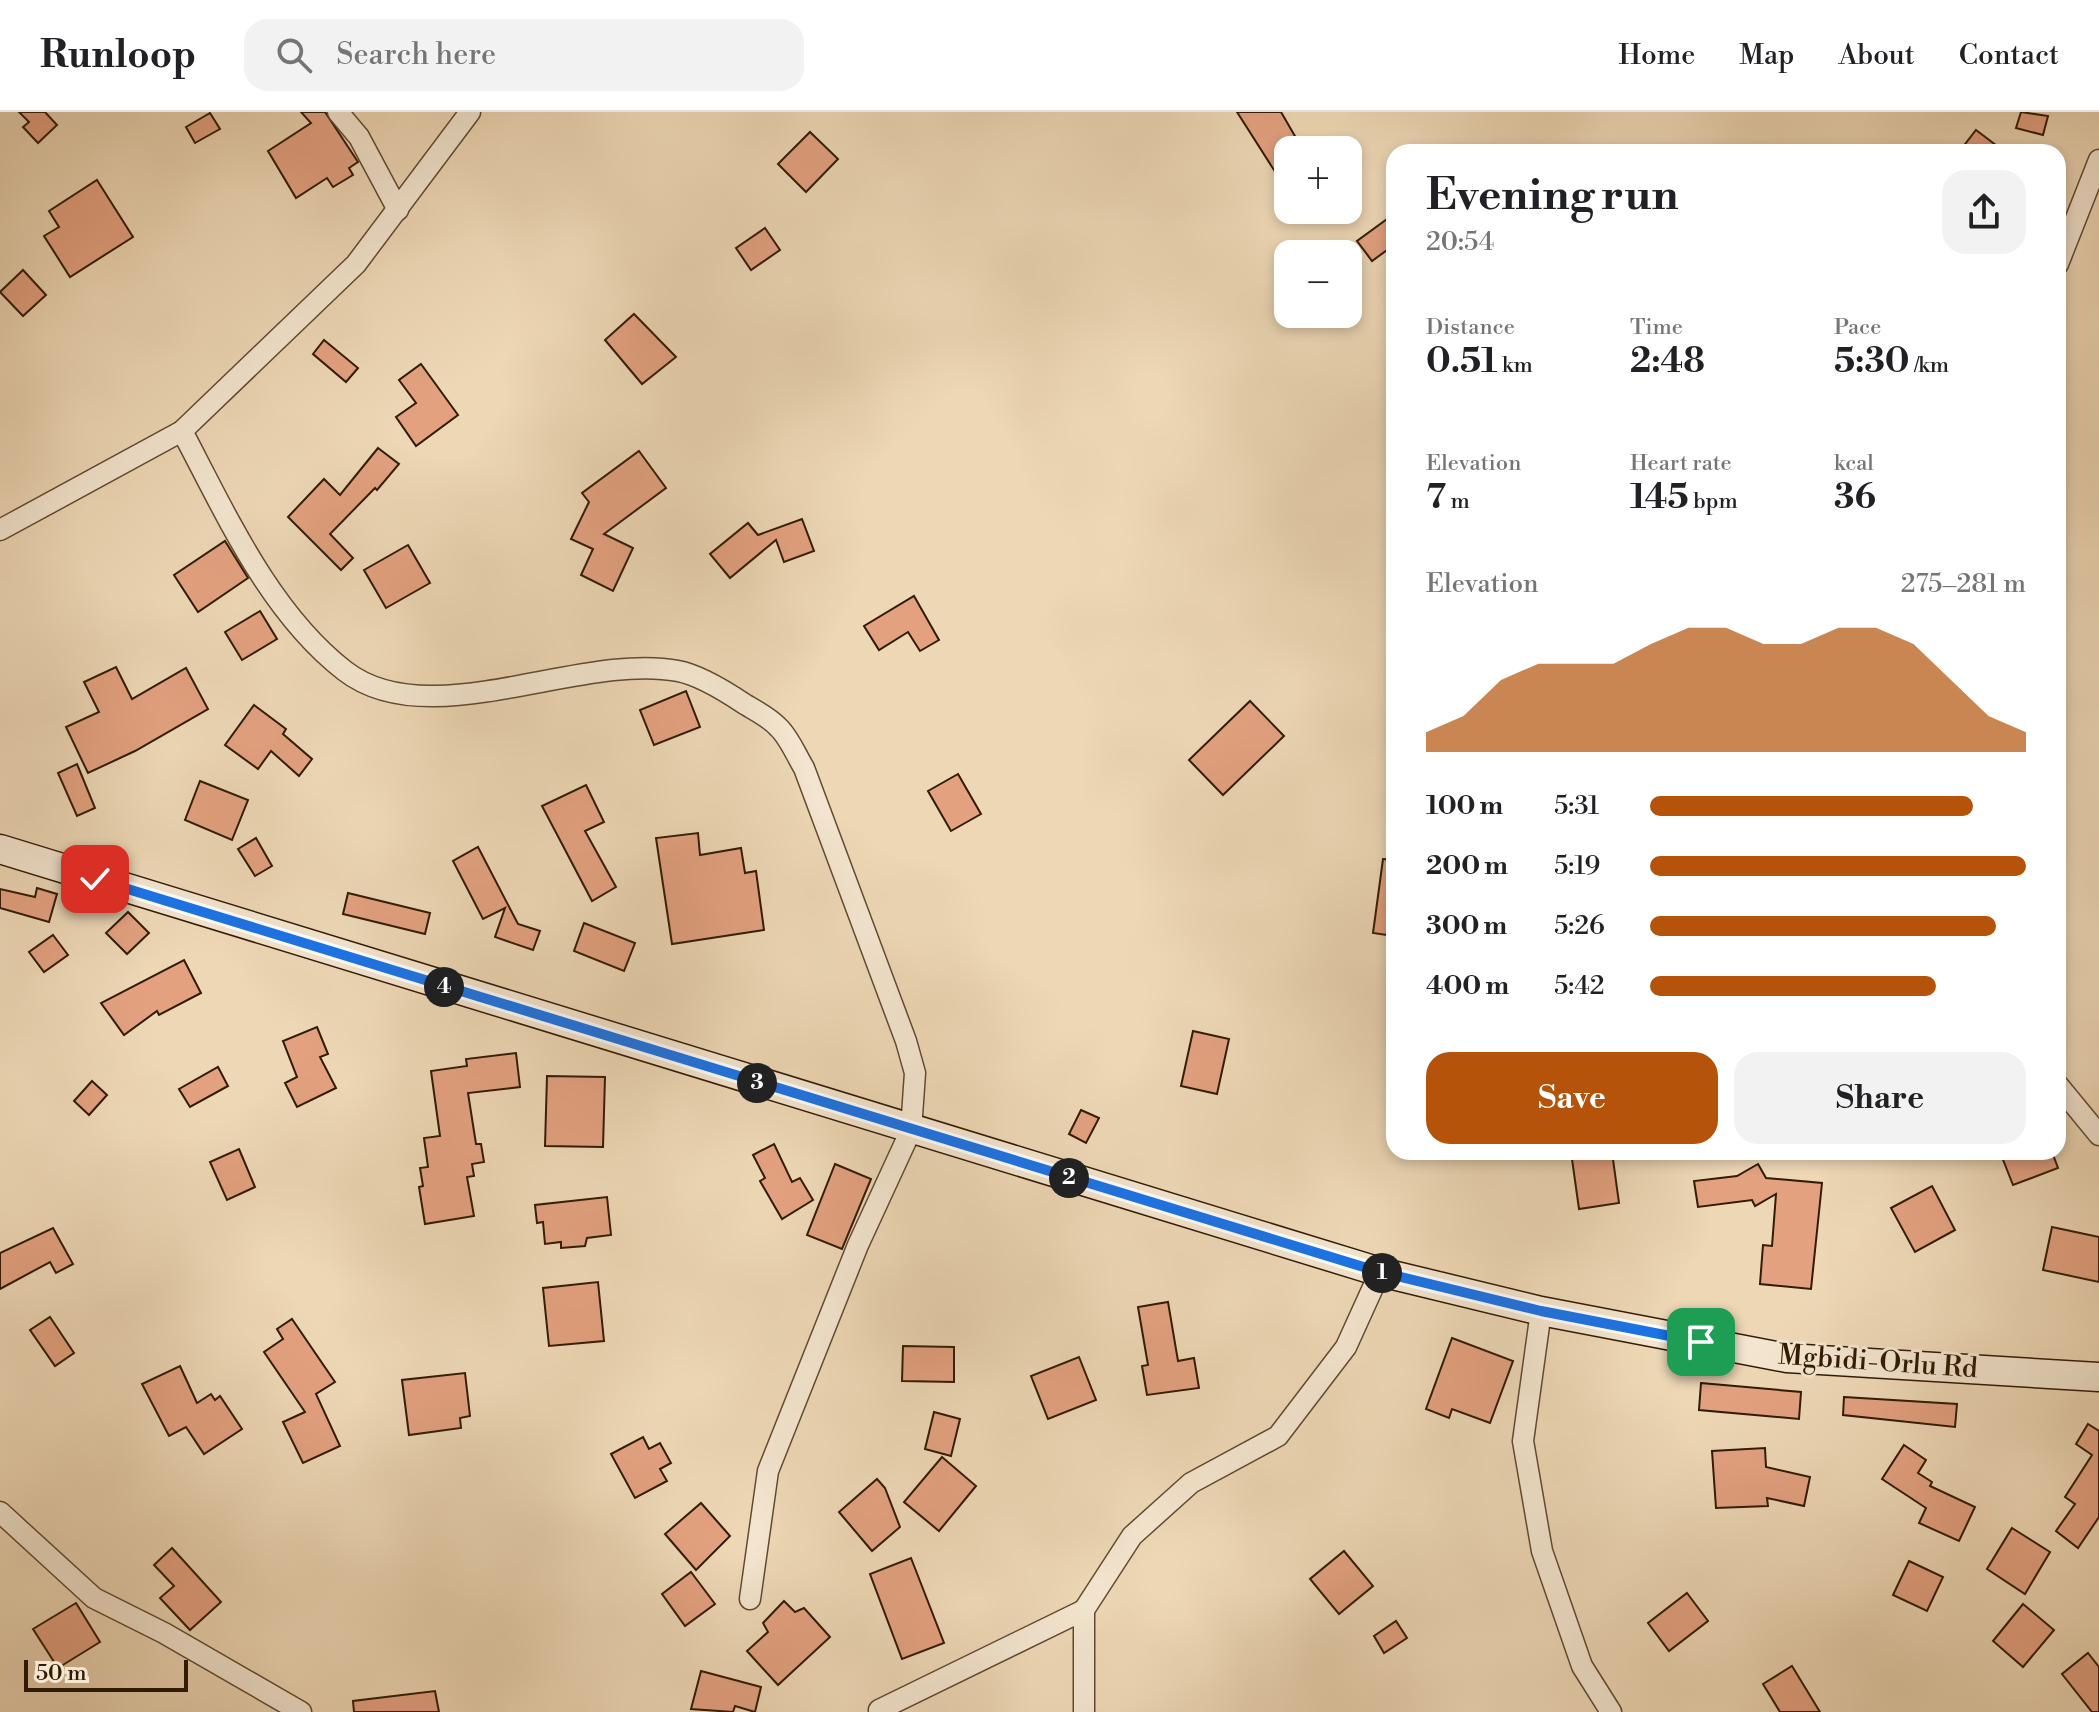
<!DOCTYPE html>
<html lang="en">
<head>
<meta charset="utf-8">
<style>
	:root { --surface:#fff; --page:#f2f2f2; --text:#202124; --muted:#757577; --line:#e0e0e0; --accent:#b45309 }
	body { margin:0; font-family:"Libre Bodoni",serif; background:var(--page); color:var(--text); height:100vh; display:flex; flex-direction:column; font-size:30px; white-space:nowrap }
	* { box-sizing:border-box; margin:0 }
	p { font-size:26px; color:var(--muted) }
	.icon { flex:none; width:44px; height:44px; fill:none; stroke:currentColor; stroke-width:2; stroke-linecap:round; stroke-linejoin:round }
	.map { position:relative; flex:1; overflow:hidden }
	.details { position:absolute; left:1386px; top:32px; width:680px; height:1016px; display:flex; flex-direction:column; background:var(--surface); border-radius:24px; box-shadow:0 4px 12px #0003 }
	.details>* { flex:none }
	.buttons { position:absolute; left:1274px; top:24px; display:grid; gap:16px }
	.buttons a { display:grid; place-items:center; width:88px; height:88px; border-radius:16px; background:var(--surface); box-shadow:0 4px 12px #0003; font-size:40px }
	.scale { position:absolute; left:24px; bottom:20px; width:164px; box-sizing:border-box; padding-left:8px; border:4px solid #321b03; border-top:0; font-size:22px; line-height:28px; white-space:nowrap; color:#321b03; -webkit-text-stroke:6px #f3e5cf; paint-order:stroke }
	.pin { position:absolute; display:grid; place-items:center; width:68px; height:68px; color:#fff; margin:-34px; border-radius:16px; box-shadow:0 4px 12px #0006 }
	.km { position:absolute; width:40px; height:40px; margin:-20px; border-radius:50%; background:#222; color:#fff; font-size:22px; line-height:40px; text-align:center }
	.round { display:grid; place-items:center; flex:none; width:84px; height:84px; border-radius:24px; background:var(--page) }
	.overview { display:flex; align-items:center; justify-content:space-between; height:136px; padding:0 40px }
	h1 { font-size:44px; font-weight:700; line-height:60px }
	.metrics { display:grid; grid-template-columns:repeat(3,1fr); gap:12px; height:136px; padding:8px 40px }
	.metrics div { display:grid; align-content:center }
	.metrics b { font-size:34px; font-weight:700 }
	.metrics small { font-size:22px; font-weight:400 }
	.metrics p { font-size:22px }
	.chart { height:224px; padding:16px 40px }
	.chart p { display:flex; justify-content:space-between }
	.chart svg { width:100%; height:144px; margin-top:8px; fill:var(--accent); opacity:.7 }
	.action { display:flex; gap:16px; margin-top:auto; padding:16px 40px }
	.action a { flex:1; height:92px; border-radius:24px; background:var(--accent); color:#fff; font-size:32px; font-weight:700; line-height:92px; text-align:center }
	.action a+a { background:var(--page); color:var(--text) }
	ul { padding:0 40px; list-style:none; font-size:26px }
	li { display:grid; grid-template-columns:128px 96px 1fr; align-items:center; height:60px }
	li i { height:20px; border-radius:10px; background:var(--accent) }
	header { display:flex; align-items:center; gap:48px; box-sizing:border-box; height:112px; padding:0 40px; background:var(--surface); border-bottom:2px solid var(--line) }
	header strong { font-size:38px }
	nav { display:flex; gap:44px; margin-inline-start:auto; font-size:28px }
	.search { width:560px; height:72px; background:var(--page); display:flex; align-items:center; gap:20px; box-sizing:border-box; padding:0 28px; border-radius:24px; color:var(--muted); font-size:30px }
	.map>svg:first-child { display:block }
</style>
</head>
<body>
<header>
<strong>Runloop</strong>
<div class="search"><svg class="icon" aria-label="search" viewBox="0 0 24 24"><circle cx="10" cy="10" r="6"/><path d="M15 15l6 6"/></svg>Search here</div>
<nav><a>Home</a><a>Map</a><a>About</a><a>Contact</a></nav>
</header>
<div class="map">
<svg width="2099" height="1600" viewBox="0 0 2099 1600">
	<rect width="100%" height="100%" fill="#edd7b5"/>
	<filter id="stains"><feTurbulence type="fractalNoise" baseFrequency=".0025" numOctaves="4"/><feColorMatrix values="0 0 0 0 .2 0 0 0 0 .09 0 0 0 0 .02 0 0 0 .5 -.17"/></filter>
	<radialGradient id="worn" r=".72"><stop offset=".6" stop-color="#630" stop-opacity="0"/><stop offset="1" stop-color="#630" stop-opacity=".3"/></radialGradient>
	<g fill="#e3a180" stroke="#321b03" stroke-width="2">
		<path d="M 19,0 L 45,0 L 57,13 L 38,31 L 23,15 L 29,10 Z"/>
		<path d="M 301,0 L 325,0 L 358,50 L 349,56 L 353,63 L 333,75 L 327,66 L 296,86 L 268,39 L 311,11 Z"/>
		<path d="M 1237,0 L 1281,0 L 1303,38 L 1288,38 L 1288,80 Z"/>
		<path d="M 2021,0 L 2048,4 L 2043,23 L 2016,16 Z"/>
		<path d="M 210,1 L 220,17 L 195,31 L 186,15 Z"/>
		<path d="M 1976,18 L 2005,40 L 1959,40 Z"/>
		<path d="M 810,20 L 838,47 L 806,80 L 778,52 Z"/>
		<path d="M 97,68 L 133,125 L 70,165 L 44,124 L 59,115 L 49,99 Z"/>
		<path d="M 1394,102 L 1394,133 L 1372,149 L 1357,129 Z"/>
		<path d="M 765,116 L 780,138 L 751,158 L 736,136 Z"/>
		<path d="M 23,158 L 46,183 L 23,204 L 0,180 Z"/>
		<path d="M 634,202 L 676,245 L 642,272 L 605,228 Z"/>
		<path d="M 324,228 L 358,256 L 346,270 L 313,242 Z"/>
		<path d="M 421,252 L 458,303 L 416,334 L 396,305 L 416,291 L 399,268 Z"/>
		<path d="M 378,336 L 399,352 L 377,378 L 375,376 L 330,422 L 353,446 L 341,458 L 288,405 L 324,367 L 340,383 Z"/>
		<path d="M 639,339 L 666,376 L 604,422 L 633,436 L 613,479 L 581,463 L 593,437 L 571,427 L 589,390 L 582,381 Z"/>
		<path d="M 802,407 L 814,439 L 784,450 L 776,428 L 730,466 L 710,442 L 748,411 L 758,423 Z"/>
		<path d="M 225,429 L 248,466 L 198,500 L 174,463 Z"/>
		<path d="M 408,433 L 430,471 L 386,496 L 364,458 Z"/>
		<path d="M 914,484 L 939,528 L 920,539 L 908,520 L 879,538 L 864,514 Z"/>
		<path d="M 260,499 L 277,527 L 242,548 L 225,520 Z"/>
		<path d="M 116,555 L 132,587 L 186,556 L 208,597 L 135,639 L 88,661 L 66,615 L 99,600 L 84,570 Z"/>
		<path d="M 686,579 L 700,615 L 654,633 L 640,598 Z"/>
		<path d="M 1250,589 L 1284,624 L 1223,683 L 1189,648 Z"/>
		<path d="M 254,593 L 286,617 L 283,622 L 312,647 L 299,664 L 271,639 L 258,657 L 225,633 Z"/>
		<path d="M 77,652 L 95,696 L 77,704 L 58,661 Z"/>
		<path d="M 958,662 L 981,702 L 951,719 L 928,679 Z"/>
		<path d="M 200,669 L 248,688 L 232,728 L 185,708 Z"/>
		<path d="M 586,673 L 604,710 L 585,719 L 616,775 L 592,789 L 542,694 Z"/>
		<path d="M 698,721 L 700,743 L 741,736 L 745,761 L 756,759 L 764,818 L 672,832 L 656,726 Z"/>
		<path d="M 256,726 L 272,754 L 255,764 L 238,737 Z"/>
		<path d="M 478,735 L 518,812 L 540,819 L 533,838 L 495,825 L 505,796 L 483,807 L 453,749 Z"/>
		<path d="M 1383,747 L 1394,748 L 1394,824 L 1373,821 Z"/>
		<path d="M 37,776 L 57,782 L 49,810 L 0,796 L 0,777 L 35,785 Z"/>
		<path d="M 348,781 L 430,801 L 425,822 L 343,802 Z"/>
		<path d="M 128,800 L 149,821 L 127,842 L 106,821 Z"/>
		<path d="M 584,811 L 635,831 L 624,859 L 574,839 Z"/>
		<path d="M 53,823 L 68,843 L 44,860 L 29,840 Z"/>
		<path d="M 184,848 L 201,881 L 159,903 L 157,899 L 124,923 L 101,891 Z"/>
		<path d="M 317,915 L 328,942 L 320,945 L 336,976 L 297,995 L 285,971 L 297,965 L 283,929 Z"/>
		<path d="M 1193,919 L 1229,927 L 1217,982 L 1181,974 Z"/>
		<path d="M 516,941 L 520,975 L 468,981 L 476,1032 L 481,1032 L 484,1050 L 472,1052 L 474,1064 L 467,1065 L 474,1104 L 425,1112 L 419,1075 L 423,1074 L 420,1056 L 428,1055 L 424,1026 L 440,1024 L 431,959 L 467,954 L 466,947 Z"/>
		<path d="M 218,955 L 228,974 L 190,995 L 179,977 Z"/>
		<path d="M 547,964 L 605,965 L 603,1035 L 545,1034 Z"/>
		<path d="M 92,969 L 107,983 L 89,1003 L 74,989 Z"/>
		<path d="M 1081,998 L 1099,1006 L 1086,1031 L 1069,1022 Z"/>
		<path d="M 774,1032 L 792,1070 L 800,1066 L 813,1088 L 782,1107 L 760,1069 L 765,1066 L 753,1043 Z"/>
		<path d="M 239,1037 L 255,1075 L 227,1088 L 210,1050 Z"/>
		<path d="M 1571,1040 L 1612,1040 L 1619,1091 L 1579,1097 Z"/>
		<path d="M 2000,1040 L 2052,1040 L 2058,1056 L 2013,1073 Z"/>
		<path d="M 835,1052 L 871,1067 L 842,1137 L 807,1123 Z"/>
		<path d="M 1758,1052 L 1766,1066 L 1822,1071 L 1811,1177 L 1760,1172 L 1763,1133 L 1772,1134 L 1776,1082 L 1755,1094 L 1752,1088 L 1698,1095 L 1694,1069 L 1737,1064 Z"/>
		<path d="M 1932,1074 L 1955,1118 L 1915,1140 L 1891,1096 Z"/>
		<path d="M 607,1085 L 611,1123 L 587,1126 L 585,1134 L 561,1136 L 561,1130 L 545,1132 L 543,1110 L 537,1111 L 535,1093 Z"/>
		<path d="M 2052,1115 L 2099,1125 L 2099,1170 L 2043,1158 Z"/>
		<path d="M 53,1116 L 73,1152 L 56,1161 L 50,1150 L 0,1177 L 0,1141 Z"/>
		<path d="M 598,1170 L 604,1229 L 549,1234 L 543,1176 Z"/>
		<path d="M 1168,1190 L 1178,1249 L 1194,1246 L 1199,1276 L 1147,1283 L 1142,1254 L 1148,1253 L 1138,1195 Z"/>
		<path d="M 50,1205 L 74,1241 L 55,1254 L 30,1218 Z"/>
		<path d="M 292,1207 L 335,1270 L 316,1282 L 340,1334 L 303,1351 L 283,1310 L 305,1300 L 264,1240 L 283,1227 L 277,1217 Z"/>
		<path d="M 1452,1226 L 1513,1249 L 1490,1311 L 1452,1297 L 1449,1306 L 1426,1297 Z"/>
		<path d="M 903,1234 L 954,1235 L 954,1270 L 902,1269 Z"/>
		<path d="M 1079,1245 L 1096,1288 L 1048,1307 L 1031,1264 Z"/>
		<path d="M 180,1254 L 197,1291 L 211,1282 L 215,1288 L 220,1284 L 242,1317 L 204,1342 L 186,1315 L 169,1324 L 142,1272 Z"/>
		<path d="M 465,1261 L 470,1304 L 460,1306 L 461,1316 L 409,1323 L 402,1268 Z"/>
		<path d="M 1701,1271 L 1801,1280 L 1799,1307 L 1699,1298 Z"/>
		<path d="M 1844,1285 L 1957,1292 L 1955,1315 L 1843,1303 Z"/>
		<path d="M 934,1300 L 960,1307 L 951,1344 L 925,1337 Z"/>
		<path d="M 2088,1312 L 2099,1319 L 2099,1405 L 2078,1436 L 2056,1419 L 2075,1392 L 2065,1385 L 2092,1343 L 2076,1332 Z"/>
		<path d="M 643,1325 L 649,1337 L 660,1331 L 671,1351 L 660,1357 L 667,1369 L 635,1386 L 611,1342 Z"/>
		<path d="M 1904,1333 L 1926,1348 L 1918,1361 L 1932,1370 L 1930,1374 L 1975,1395 L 1959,1429 L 1919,1411 L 1926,1396 L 1882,1367 Z"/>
		<path d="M 1765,1336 L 1766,1355 L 1810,1365 L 1804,1394 L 1767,1386 L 1768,1394 L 1716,1396 L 1712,1339 Z"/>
		<path d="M 942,1345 L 976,1374 L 939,1419 L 904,1390 Z"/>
		<path d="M 877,1367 L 885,1376 L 900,1415 L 872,1439 L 839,1400 Z"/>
		<path d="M 701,1391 L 730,1424 L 696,1458 L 665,1422 Z"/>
		<path d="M 2012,1416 L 2050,1440 L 2025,1482 L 1987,1457 Z"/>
		<path d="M 172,1436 L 221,1490 L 190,1518 L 160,1486 L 174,1474 L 154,1453 Z"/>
		<path d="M 1344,1439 L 1373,1474 L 1339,1502 L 1310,1467 Z"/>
		<path d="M 911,1446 L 944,1531 L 902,1547 L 870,1462 Z"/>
		<path d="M 1909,1449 L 1943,1465 L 1927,1499 L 1893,1483 Z"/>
		<path d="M 691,1460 L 715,1492 L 685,1514 L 662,1482 Z"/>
		<path d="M 1687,1481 L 1708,1509 L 1669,1539 L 1648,1511 Z"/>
		<path d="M 784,1489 L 795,1500 L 804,1496 L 830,1525 L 778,1573 L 747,1539 L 768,1520 L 763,1511 Z"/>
		<path d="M 76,1491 L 100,1530 L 58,1556 L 33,1517 Z"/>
		<path d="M 2023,1492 L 2054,1518 L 2023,1555 L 1993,1529 Z"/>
		<path d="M 1396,1509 L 1407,1526 L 1384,1541 L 1374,1524 Z"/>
		<path d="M 2088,1541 L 2099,1555 L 2099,1600 L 2092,1600 L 2062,1562 Z"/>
		<path d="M 1792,1554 L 1820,1600 L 1780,1600 L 1763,1572 Z"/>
		<path d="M 701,1559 L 761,1575 L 755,1600 L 735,1594 L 733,1600 L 691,1597 Z"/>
		<path d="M 435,1579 L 439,1600 L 354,1600 L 353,1589 Z"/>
	</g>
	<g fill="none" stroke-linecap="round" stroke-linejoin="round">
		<g stroke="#614a30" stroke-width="23">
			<g id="street">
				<path d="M 338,0 L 359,25 L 398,98"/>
				<path d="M 2058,152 L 2099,48"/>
				<path d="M 182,319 C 226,402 269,500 345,559 C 429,624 580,540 678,559 C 699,563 725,579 743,591 C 754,598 769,605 778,615 C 789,625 796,643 804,656 L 906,929 L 915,961 L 911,1018 L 858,1133 L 768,1359 L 750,1487"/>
				<path d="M 0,418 L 182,319 L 356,152 L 470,0"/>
				<path d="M 2058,973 L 2099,1023"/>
				<path d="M 1541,1199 L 1523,1329 L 1542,1439 L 1582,1554 L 1611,1600"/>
				<path d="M 0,1400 L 94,1486 L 164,1521 L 301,1600"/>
				<path d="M 879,1598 L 1084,1498"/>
				<path d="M 1084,1600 L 1084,1498 L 1132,1424 L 1191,1371 L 1278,1324 L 1346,1235 L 1380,1160"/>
			</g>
		</g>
		<g stroke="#321b03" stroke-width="31">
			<path id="secondary" d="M 0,737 L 1380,1160 L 1541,1199 L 1787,1246 L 2099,1265"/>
		</g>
		<use href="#street" stroke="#f3e5cf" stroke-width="20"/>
		<use href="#secondary" stroke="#f3e5cf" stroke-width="28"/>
	</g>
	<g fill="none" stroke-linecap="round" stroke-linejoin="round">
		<g stroke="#fff" stroke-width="16">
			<path id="route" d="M 95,767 L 1380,1160 L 1541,1199 L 1701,1230"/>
		</g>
		<use href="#route" stroke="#1a73e8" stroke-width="10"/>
	</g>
	<g text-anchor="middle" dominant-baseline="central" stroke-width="6" stroke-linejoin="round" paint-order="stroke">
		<g font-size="28" fill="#321b03" stroke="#f3e5cf">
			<text transform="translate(1878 1250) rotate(4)">Mgbidi-Orlu Rd</text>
		</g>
	</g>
	<rect width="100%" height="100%" filter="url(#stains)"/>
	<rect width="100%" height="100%" fill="url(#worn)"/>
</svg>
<div class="buttons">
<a>+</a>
<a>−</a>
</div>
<div class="scale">50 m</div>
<div class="pin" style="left:1701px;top:1230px;background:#1e9e55"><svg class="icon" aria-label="arrive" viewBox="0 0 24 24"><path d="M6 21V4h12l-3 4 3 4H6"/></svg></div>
<div class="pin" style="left:95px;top:767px;background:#d93025"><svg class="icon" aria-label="check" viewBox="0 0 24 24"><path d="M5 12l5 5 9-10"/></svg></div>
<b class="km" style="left:1382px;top:1161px">1</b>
<b class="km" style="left:1069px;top:1066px">2</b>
<b class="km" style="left:757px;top:971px">3</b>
<b class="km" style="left:444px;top:875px">4</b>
<section class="details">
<div class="overview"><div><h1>Evening run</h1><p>20:54</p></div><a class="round"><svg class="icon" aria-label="share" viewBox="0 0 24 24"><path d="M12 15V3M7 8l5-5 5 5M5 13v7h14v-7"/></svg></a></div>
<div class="metrics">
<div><p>Distance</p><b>0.51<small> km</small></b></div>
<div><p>Time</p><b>2:48</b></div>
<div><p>Pace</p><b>5:30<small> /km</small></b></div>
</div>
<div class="metrics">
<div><p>Elevation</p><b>7<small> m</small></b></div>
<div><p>Heart rate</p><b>145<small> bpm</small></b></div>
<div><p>kcal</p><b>36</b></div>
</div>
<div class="chart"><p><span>Elevation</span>275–281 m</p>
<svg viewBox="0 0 160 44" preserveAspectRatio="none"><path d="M0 44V38L10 33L20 22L30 17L40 17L50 17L60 11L70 6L80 6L90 11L100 11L110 6L120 6L130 11L140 22L150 33L160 38V44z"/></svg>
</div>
<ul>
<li><b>100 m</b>5:31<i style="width:86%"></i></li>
<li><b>200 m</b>5:19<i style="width:100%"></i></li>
<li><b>300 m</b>5:26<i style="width:92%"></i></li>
<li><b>400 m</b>5:42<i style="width:76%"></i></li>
</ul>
<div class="action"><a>Save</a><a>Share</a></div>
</section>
</div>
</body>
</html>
